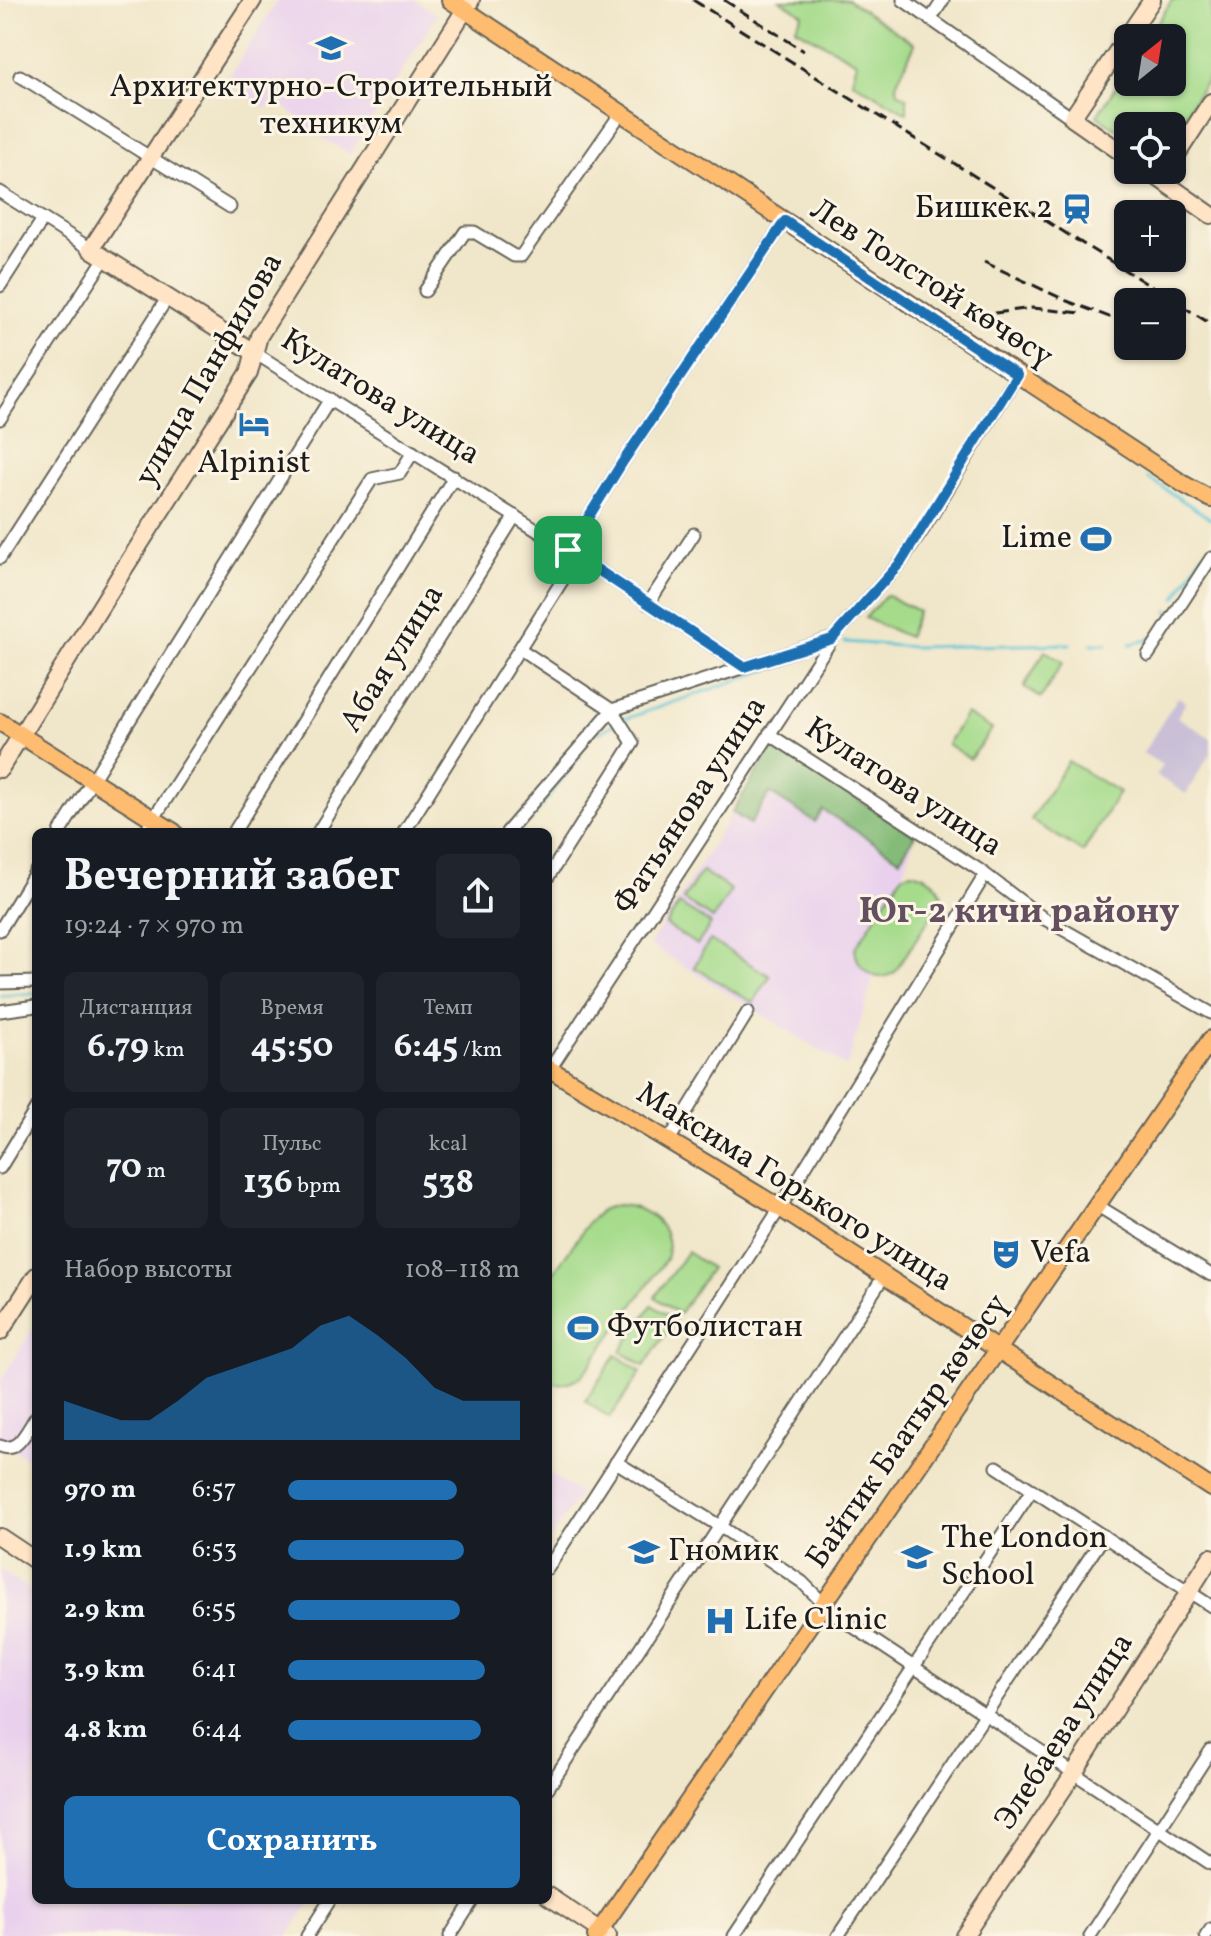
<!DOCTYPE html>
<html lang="ru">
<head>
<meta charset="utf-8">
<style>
	:root { --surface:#171b24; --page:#20242c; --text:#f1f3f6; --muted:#9ea1a6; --accent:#1f6fb2 }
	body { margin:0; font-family:Vollkorn,serif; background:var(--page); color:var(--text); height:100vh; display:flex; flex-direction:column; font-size:30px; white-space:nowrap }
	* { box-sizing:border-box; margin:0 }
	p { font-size:26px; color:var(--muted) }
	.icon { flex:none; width:44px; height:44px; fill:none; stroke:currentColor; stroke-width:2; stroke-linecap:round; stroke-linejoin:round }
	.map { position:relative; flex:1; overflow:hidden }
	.sheet { position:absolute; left:32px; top:828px; width:520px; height:1076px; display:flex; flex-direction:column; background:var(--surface); border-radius:12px; box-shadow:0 2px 6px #0004 }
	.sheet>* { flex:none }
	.needle { width:52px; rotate:30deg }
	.fabs { position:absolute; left:1114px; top:24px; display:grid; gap:16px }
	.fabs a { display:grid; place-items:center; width:72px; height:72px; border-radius:12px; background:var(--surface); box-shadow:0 2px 6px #0004; font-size:40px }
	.pin { position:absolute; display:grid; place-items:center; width:68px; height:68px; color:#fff; margin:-34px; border-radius:16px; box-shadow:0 4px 12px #0006 }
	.round { display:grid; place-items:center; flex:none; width:84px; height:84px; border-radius:12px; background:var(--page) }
	.overview { display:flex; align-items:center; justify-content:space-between; height:136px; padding:0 32px }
	h1 { font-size:44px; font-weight:700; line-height:60px }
	.figures { display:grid; grid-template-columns:repeat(3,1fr); gap:12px; height:136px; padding:8px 32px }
	.figures div { display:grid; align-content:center; border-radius:12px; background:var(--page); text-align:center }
	.figures b { font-size:34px; font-weight:700 }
	.figures small { font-size:22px; font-weight:400 }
	.figures p { font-size:22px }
	.chart { height:224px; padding:16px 32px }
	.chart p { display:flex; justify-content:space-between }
	.chart svg { width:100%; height:144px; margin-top:8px; fill:var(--accent); opacity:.7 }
	.action { display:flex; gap:16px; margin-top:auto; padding:16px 32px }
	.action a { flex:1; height:92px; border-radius:12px; background:var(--accent); color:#fff; font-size:32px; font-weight:700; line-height:92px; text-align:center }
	ul { padding:0 32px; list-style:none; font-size:26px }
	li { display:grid; grid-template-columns:128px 96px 1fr; align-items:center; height:60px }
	li i { height:20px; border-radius:10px; background:var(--accent) }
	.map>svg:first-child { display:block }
</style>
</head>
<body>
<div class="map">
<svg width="1211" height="1936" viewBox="0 0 1211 1936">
	<rect width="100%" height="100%" fill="#fcf5e5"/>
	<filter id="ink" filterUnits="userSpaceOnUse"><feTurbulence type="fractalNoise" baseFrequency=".0125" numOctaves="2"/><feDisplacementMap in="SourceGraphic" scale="16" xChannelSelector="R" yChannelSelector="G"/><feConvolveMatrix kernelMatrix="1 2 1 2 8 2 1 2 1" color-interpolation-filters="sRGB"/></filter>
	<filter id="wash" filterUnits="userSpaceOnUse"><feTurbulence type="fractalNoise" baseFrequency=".006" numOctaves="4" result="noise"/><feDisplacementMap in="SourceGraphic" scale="32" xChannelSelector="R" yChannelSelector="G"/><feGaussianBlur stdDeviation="1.8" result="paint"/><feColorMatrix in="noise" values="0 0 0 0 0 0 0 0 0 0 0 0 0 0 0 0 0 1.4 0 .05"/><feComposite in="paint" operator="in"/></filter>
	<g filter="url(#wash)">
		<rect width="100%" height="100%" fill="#f0e6c9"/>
		<g fill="#e9d1ed">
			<path d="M 278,0 L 415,0 L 437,15 L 350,154 L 303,126 L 301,119 L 274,99 L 266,108 L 226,82 Z"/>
			<path d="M 773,747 L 915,835 L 847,1067 L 650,945 Z"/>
			<path d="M 36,1323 L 36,1464 L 0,1441 L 0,1382 Z"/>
			<path d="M 548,1473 L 580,1493 L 548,1542 Z"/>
			<path d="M 0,1570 L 36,1594 L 36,1900 L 312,1900 L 288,1936 L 0,1936 Z"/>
		</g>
		<path fill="#c9bfd7" d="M 1178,697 L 1186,702 L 1177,717 L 1211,738 L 1211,752 L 1186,794 L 1156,775 L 1162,765 L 1143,753 Z"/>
		<g fill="#a6db8c" stroke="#617c54" stroke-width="2">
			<path d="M 780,0 L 848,0 L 915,44 L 896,84 L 898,92 L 907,98 L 907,113 L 852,81 L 857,62 L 795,28 L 803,14 Z"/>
			<path d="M 1172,0 L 1211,0 L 1211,74 L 1172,134 L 1172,126 L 1128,126 L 1128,136 L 1097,116 L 1128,68 L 1128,82 L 1172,82 L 1172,38 L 1148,38 Z"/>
			<path d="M 886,595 L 918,611 L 908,637 L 865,618 Z"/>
			<path d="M 1045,651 L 1063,662 L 1041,698 L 1024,687 Z"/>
			<path d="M 966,714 L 992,729 L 970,759 L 947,744 Z"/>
			<path d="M 1068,761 L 1119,792 L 1083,852 L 1031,820 Z"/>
			<path d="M 702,871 L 731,890 L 713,919 L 683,900 Z"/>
			<path d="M 911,872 C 927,875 940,882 942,899 L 895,972 C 876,985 857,969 855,949 L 902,875 Z"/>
			<path d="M 679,904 L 711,924 L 697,945 L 666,925 Z"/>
			<path d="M 710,940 L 770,976 L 753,1003 L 694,967 Z"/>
			<path d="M 617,1205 C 646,1206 675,1226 666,1259 L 582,1376 C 571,1382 561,1386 548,1382 L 548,1280 L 590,1221 L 603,1209 Z"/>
			<path d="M 687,1252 L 711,1268 L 679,1314 L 655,1297 Z"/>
			<path d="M 652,1305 L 675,1320 L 644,1366 L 621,1351 Z"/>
			<path d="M 616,1355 L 641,1372 L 610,1418 L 585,1401 Z"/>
		</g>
		<path fill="#84bb78" stroke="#506c4a" stroke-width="2" d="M 773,747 L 915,835 L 900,859 L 823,810 L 815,822 L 770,793 L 750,824 L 732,812 Z"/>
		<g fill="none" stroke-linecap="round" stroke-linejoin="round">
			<g stroke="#58c3d3" stroke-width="3">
				<path d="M 1148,478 L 1211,519"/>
				<path d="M 1176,598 L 1203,554 L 1207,553"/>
				<path d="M 1168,612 L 1169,610"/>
				<path d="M 845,642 L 914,647 L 1070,644"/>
				<path d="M 1091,644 L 1107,644"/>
				<path d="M 1130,644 L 1148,640 L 1155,634"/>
				<path d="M 622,720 L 781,665"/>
				<path d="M 599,733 L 616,723"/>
				<path d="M 521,823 L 535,815 L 581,754"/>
				<path d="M 0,996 L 36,993"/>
			</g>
		</g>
	</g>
	<g filter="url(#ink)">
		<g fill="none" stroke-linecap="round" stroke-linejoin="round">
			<g stroke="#666359" stroke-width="15">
				<g id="street">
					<path d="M 903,0 L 1072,118"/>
					<path d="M 930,20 L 943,0"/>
					<path d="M 20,76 L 230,207"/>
					<path d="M 0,192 L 91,249"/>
					<path d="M 0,286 L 43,219"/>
					<path d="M 425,291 L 465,232 L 474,232 L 514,256 L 521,256 L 621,113"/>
					<path d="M 255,353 L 568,550 L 744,667"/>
					<path d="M 0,419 L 105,258"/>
					<path d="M 568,550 L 622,463 L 785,221"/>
					<path d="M 0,558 L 168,297"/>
					<path d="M 648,604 L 694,534"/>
					<path d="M 520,649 L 612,710 L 633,743 L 548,877"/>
					<path d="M 1148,655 L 1211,558"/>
					<path d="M 769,734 L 978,869 L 1043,918 L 1211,1013"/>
					<path d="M 60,832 L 330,399"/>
					<path d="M 145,832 L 372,479 L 400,473 L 413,452"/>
					<path d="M 234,832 L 454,477"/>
					<path d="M 318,832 L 515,516"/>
					<path d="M 404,832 L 577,557"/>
					<path d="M 507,832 L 612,710 L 831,639"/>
					<path d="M 0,930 L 36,871"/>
					<path d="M 0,983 L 36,982"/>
					<path d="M 0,1011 L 36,1006"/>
					<path d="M 548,1072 L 832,639 L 901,562 L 924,528 L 1017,375"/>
					<path d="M 669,1140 L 748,1012"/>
					<path d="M 0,1168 L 36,1109"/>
					<path d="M 1098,1206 L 1211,1275"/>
					<path d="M 0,1446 C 18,1454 27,1430 36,1417"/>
					<path d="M 616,1462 L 721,1527 L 802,1582 L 834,1614 L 1211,1864"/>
					<path d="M 997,1467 L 1211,1606"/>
					<path d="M 548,1568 L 780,1208 L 985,875"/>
					<path d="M 548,1788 L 884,1276"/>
					<path d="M 307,1936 L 330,1900"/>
					<path d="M 450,1936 L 473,1900"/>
					<path d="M 734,1936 L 1032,1490"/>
					<path d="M 838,1936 L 1104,1536"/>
					<path d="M 1090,1936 L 1211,1750"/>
					<path d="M 1206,1936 L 1211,1929"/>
				</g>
			</g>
			<g stroke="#666359" stroke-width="20">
				<g id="secondary">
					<path d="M 253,0 L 91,249 L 255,353"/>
					<path d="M 1128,157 L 1072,118 L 1152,0"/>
					<path d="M 1172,162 L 1211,102"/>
					<path d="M 1147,170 L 1211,215"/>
					<path d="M 0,769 L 122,572 L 249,373 L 259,336 L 471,0"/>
					<path d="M 0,1332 L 36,1276"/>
					<path d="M 0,1537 L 36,1561"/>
					<path d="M 548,1896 L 608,1936"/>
					<path d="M 964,1936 L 1074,1773 L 1211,1557"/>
				</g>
			</g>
			<g stroke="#666359" stroke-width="20">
				<g id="primary">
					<path d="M 450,0 L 1185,485 L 1211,499"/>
					<path d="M 0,722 L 174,832"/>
					<path d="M 548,1068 L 780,1208 L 1211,1488"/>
					<path d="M 596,1936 L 1211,1039"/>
				</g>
			</g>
			<use href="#street" stroke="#fff" stroke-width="11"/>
			<use href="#secondary" stroke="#ffe4c6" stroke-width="16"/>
			<use href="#primary" stroke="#febc70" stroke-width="16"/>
			<g stroke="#1c1c1c" stroke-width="3" stroke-dasharray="12 6" stroke-linecap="butt">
				<path d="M 693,0 L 1211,324"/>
				<path d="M 724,0 L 804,51"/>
				<path d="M 984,262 L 1067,301 L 1128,324"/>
				<path d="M 995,313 L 1032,308 L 1081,313"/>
				<path d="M 1172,341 L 1177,343"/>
			</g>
		</g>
	</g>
	<g fill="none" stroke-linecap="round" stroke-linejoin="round" filter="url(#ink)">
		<g stroke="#fff" stroke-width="16">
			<path id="route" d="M 785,221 L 1017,375 L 901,562 L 832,639 L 744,667 L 568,550 L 622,463 Z"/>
		</g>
		<use href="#route" stroke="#1f6fb2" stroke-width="10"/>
	</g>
	<defs>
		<g id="university-bare" transform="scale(2.4)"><path d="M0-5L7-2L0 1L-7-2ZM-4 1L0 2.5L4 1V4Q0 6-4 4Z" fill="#1f6fb2" stroke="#fcf5e5" stroke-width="2.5" paint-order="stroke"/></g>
		<g id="station-bare" transform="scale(2.4)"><path d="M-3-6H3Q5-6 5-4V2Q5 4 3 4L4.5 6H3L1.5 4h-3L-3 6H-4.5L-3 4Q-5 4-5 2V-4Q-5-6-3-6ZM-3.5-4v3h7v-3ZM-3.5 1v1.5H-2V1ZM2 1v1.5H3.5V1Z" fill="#1f6fb2" stroke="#fcf5e5" stroke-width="2.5" paint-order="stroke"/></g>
		<g id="hotel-bare" transform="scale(2.4)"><path d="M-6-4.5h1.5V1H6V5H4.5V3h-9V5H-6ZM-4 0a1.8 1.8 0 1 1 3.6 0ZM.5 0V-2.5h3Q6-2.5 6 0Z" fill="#1f6fb2" stroke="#fcf5e5" stroke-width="2.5" paint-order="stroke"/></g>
		<g id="stadium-bare" transform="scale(2.4)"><path d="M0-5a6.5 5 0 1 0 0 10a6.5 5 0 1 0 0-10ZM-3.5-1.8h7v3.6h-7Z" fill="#1f6fb2" stroke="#fcf5e5" stroke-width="2.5" paint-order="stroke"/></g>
		<g id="theatre-bare" transform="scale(2.4)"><path d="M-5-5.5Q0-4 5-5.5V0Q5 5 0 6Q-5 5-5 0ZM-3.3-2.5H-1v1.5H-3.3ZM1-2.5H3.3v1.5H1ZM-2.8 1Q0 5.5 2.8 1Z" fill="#1f6fb2" stroke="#fcf5e5" stroke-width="2.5" paint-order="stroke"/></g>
		<g id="school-bare" transform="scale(2.4)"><path d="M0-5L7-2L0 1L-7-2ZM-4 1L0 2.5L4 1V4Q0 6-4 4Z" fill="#1f6fb2" stroke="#fcf5e5" stroke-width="2.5" paint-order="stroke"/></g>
		<g id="hospital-bare" transform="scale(2.4)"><path d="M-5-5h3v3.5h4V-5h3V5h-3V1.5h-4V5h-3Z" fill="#1f6fb2" stroke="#fcf5e5" stroke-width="2.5" paint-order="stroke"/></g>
	</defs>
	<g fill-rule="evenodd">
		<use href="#university-bare" x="331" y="48"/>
		<use href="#station-bare" x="1077" y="209"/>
		<use href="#hotel-bare" x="254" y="424"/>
		<use href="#stadium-bare" x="1096" y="539"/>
		<use href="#theatre-bare" x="1006" y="1254"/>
		<use href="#stadium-bare" x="583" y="1328"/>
		<use href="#school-bare" x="644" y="1552"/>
		<use href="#school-bare" x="917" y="1557"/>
		<use href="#hospital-bare" x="720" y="1621"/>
	</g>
	<g text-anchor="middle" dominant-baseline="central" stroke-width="6" stroke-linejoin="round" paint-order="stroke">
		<g font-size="32" fill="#1c1c1c" stroke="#fcf5e5" text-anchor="start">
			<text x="331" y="88" text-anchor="middle">Архитектурно-Строительный<tspan x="331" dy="37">техникум</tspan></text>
			<text x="1053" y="209" text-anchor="end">Бишкек 2</text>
			<text x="254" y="464" text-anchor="middle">Alpinist</text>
			<text x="1072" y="539" text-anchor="end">Lime</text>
			<text x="1030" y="1254">Vefa</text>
			<text x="607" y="1328">Футболистан</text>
			<text x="941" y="1539">The London<tspan x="941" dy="37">School</tspan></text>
			<text x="668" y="1552">Гномик</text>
			<text x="744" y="1621">Life Clinic</text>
		</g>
		<g font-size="32" fill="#1c1c1c" stroke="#fcf5e5">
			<text transform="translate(931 284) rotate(33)">Лев Толстой көчөсү</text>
			<text transform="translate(210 370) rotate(-60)">улица Панфилова</text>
			<text transform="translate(380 398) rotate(32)">Кулатова улица</text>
			<text transform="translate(393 659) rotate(-58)">Абая улица</text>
			<text transform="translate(903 788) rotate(33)">Кулатова улица</text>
			<text transform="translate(691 806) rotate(-57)">Фатьянова улица</text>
			<text transform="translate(794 1188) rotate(32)">Максима Горького улица</text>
			<text transform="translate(908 1432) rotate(-55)">Байтик Баатыр көчөсү</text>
			<text transform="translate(1065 1732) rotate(-57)">Элебаева улица</text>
		</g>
		<g font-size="36" font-weight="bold" fill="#634f5f" stroke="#fcf5e5">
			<text x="1019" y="913">Юг-2 кичи району</text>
		</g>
	</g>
</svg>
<div class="fabs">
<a><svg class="needle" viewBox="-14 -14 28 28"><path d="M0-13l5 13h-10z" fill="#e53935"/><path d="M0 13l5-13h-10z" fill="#9ea1a6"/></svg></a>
<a><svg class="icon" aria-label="locate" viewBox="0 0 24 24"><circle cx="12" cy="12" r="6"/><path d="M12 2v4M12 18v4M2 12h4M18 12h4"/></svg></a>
<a>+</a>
<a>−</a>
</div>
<div class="pin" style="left:568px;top:550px;background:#1e9e55"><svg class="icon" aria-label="arrive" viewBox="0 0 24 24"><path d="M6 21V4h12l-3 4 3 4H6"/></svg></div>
<section class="sheet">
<div class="overview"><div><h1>Вечерний забег</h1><p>19:24 · 7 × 970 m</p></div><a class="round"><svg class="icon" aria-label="share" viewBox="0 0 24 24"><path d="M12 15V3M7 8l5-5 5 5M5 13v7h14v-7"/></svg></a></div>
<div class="figures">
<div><p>Дистанция</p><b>6.79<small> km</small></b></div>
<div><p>Время</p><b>45:50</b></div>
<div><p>Темп</p><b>6:45<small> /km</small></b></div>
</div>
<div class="figures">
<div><b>70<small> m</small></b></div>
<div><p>Пульс</p><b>136<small> bpm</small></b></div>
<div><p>kcal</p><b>538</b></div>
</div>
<div class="chart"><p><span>Набор высоты</span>108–118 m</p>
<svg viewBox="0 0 160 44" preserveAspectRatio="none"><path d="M0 44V32L10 35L20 38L30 38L40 32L50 25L60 22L70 19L80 16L90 9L100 6L110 12L120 19L130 28L140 32L150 32L160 32V44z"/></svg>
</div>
<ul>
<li><b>970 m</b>6:57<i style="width:73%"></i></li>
<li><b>1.9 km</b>6:53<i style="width:76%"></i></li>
<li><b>2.9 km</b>6:55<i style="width:74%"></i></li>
<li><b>3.9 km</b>6:41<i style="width:85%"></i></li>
<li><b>4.8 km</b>6:44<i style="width:83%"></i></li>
</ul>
<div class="action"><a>Сохранить</a></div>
</section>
</div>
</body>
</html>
